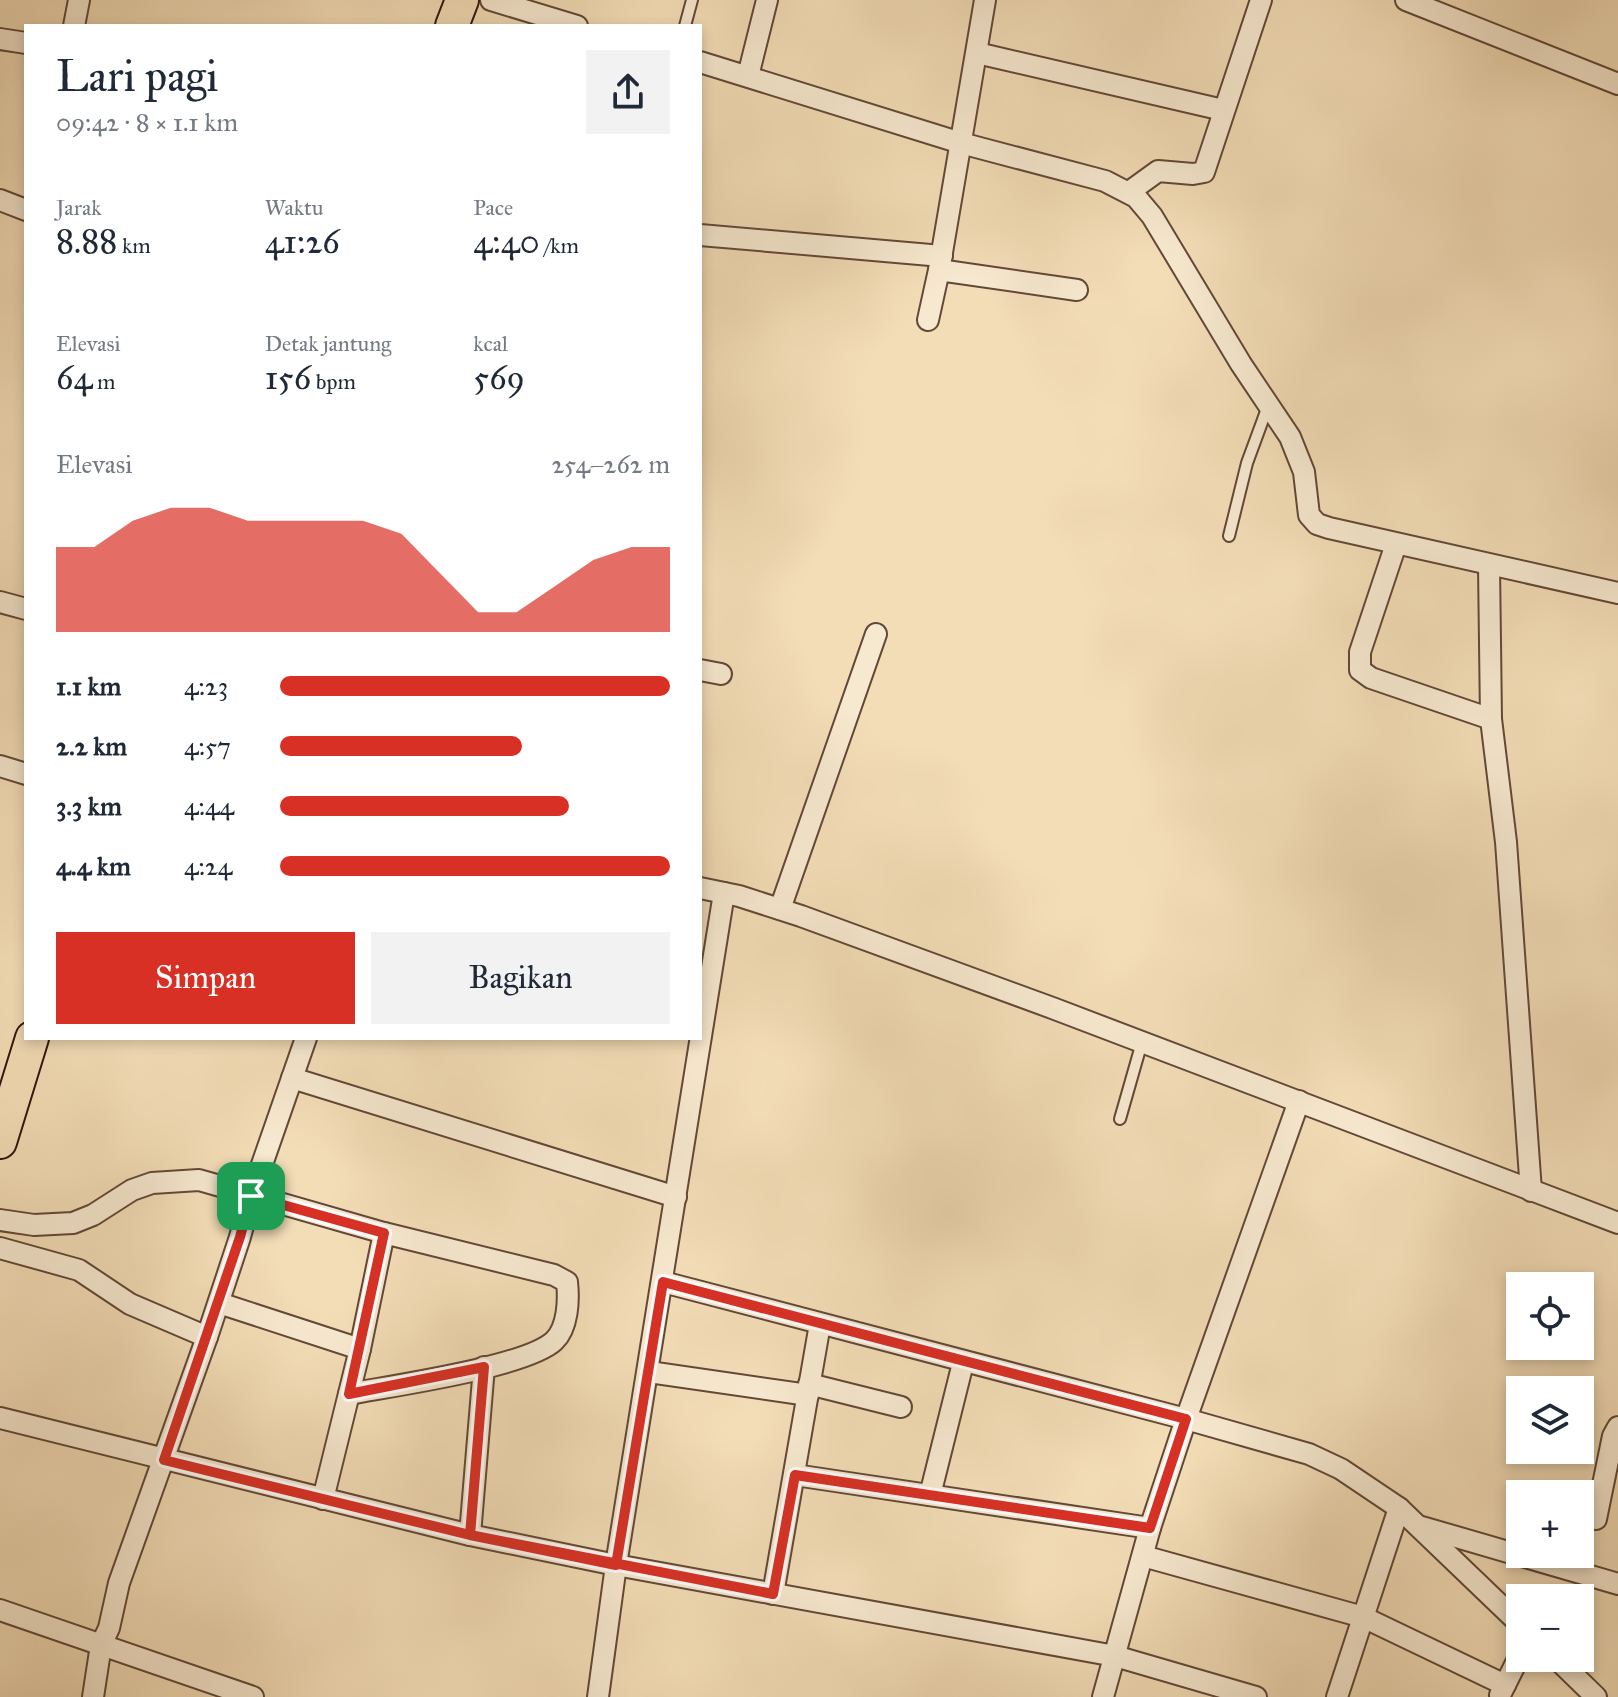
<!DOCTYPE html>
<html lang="id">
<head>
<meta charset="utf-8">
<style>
	:root { --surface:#fff; --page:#f2f2f3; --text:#1f2937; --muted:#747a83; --accent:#d93025 }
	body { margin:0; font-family:"IM FELL Great Primer",serif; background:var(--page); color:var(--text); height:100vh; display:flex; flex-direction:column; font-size:30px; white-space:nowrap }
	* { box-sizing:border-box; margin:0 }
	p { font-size:26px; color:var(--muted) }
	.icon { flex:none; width:44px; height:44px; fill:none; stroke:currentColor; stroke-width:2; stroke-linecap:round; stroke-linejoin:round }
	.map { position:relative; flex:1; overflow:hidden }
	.drawer { position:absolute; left:24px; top:24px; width:678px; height:1016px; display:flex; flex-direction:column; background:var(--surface); border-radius:0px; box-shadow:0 4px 12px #0003 }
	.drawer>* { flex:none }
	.controls { position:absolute; left:1506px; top:1272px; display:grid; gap:16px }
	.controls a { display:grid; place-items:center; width:88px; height:88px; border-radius:0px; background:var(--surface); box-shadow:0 4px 12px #0003; font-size:40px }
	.pin { position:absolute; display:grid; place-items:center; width:68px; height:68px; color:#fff; margin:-34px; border-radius:16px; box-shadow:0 4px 12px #0006 }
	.round { display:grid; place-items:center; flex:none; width:84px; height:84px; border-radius:0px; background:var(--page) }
	.headline { display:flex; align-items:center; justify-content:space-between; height:136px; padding:0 32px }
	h1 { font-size:44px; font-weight:600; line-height:60px }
	.figures { display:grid; grid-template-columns:repeat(3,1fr); gap:12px; height:136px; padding:8px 32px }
	.figures div { display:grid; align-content:center }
	.figures b { font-size:34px; font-weight:600 }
	.figures small { font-size:22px; font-weight:400 }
	.figures p { font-size:22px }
	.chart { height:224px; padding:16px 32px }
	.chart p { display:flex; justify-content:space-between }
	.chart svg { width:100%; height:144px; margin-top:8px; fill:var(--accent); opacity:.7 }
	.cta { display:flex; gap:16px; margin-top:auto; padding:16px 32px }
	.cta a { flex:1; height:92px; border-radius:0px; background:var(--accent); color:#fff; font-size:32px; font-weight:600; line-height:92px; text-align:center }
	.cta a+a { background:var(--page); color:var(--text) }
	ul { padding:0 32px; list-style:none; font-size:26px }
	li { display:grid; grid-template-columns:128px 96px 1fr; align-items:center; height:60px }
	li i { height:20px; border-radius:10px; background:var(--accent) }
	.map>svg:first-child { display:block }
</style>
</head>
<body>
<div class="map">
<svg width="1618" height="1697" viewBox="0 0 1618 1697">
	<rect width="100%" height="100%" fill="#f3ddb7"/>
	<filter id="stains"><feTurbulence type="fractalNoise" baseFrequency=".0025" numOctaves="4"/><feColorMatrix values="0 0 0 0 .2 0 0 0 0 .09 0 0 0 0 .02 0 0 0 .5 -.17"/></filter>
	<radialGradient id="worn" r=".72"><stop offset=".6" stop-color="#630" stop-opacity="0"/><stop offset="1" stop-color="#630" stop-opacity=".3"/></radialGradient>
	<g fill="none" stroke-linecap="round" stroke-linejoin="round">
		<g stroke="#624837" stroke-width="14">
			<g id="service">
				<path d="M 685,26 L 692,0"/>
				<path d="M 1229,536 L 1247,463 L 1268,406"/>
				<path d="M 1120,1119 L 1142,1042"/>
			</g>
		</g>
		<g stroke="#624837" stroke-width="24">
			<g id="minor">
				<path d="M 491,0 L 577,26"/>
				<path d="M 1406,0 L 1618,84"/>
				<path d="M 74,26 L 79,0"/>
				<path d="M 0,39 L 26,43"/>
				<path d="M 977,53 L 1223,110"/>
				<path d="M 700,62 L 961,143 L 1105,181 L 1136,197 L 1152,216 L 1241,364 L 1290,437 L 1304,472 L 1309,515 L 1317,524 L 1329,528 L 1618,593"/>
				<path d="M 748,76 L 767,0"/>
				<path d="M 1129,192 L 1158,171 L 1193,174 L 1204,172 L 1261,0"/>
				<path d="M 0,200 L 26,210"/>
				<path d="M 700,235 L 942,256"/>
				<path d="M 939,270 L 985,0"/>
				<path d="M 928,320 L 939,270 L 1077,290"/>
				<path d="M 1396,544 L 1360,652 L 1360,670 L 1371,678 L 1491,719"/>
				<path d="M 1489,566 L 1491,719 L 1506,842 L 1531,1191"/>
				<path d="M 0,602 L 26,609"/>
				<path d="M 700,670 L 721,674"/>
				<path d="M 0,766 L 26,774"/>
				<path d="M 700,888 L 739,896 L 801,916 L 1055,1009 L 1618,1223"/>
				<path d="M 780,909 L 876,634"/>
				<path d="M 292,1078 L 676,1197"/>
				<path d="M 0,1220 L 34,1225 L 73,1223 L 93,1215 L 132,1190 L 152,1183 L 199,1180 L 384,1233 L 554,1275 L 567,1282 C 569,1300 568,1328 554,1341 C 526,1367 391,1386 349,1394"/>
				<path d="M 0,1248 L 79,1270 L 130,1304 L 207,1337"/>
				<path d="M 663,1282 L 1186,1419 L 1309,1454 L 1341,1469 L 1399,1508 L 1520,1624"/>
				<path d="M 219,1303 L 360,1349 L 323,1499"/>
				<path d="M 360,1349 L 384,1233"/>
				<path d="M 649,1372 L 808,1395"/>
				<path d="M 809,1384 L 901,1407"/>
				<path d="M 0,1418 L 470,1535 L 616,1565 L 1115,1656 L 1256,1697"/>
				<path d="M 795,1475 L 1150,1528"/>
				<path d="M 930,1495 L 963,1363"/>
				<path d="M 1596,1519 L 1613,1436 L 1618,1427"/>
				<path d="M 1422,1527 L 1618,1584"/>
				<path d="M 470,1535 L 484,1367"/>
				<path d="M 1143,1556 L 1363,1617 L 1505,1685"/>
				<path d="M 773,1594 L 820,1324"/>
				<path d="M 0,1610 L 253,1697"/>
				<path d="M 1556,1658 L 1596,1697"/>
				<path d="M 1500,1695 L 1520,1655"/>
				<path d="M 93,1697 L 101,1645 L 109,1628 L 119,1583 L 207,1337 L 240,1237 L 251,1196 L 306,1038"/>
				<path d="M 598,1697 L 616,1565 L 724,893"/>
				<path d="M 1103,1697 L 1150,1528 L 1186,1419 L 1299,1101"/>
				<path d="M 1337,1697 L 1399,1508"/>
			</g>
		</g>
		<g stroke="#31160c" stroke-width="36">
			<g id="primary">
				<path d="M 452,26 L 462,0"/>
				<path d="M 0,1142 L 32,1038"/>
			</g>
		</g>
		<use href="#service" stroke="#f7e9d0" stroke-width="10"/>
		<use href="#minor" stroke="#f7e9d0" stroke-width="20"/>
		<use href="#primary" stroke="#f3ddb7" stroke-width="32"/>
	</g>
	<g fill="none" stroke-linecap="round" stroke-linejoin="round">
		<g stroke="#fff" stroke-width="16">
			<path id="route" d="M 251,1196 L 240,1237 L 164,1460 L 470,1535 L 773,1594 L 795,1475 L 1150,1528 L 1186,1419 L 663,1282 L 616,1565 L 470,1535 L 484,1367 L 349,1394 L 384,1233 L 251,1196"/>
		</g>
		<use href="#route" stroke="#d93025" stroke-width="10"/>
	</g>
	<rect width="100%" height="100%" filter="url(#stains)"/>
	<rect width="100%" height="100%" fill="url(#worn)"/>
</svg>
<div class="controls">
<a><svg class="icon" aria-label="locate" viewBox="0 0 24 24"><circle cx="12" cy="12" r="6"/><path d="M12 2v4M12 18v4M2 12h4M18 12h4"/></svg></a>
<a><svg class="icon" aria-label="layers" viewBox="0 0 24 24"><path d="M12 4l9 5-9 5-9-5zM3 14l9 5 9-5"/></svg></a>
<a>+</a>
<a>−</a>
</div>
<div class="pin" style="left:251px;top:1196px;background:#1e9e55"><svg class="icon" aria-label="arrive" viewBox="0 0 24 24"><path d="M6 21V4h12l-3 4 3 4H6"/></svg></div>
<section class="drawer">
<div class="headline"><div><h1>Lari pagi</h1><p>09:42 · 8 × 1.1 km</p></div><a class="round"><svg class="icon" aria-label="share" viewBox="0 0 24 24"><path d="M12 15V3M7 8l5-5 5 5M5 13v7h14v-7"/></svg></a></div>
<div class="figures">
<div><p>Jarak</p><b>8.88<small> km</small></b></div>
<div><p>Waktu</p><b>41:26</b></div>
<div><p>Pace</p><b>4:40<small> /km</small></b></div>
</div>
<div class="figures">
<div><p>Elevasi</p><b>64<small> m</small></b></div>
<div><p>Detak jantung</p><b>156<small> bpm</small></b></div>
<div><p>kcal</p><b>569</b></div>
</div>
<div class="chart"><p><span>Elevasi</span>254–262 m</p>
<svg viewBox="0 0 160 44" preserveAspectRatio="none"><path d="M0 44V18L10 18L20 10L30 6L40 6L50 10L60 10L70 10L80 10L90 14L100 26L110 38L120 38L130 30L140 22L150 18L160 18V44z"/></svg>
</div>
<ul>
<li><b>1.1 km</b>4:23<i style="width:100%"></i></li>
<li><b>2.2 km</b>4:57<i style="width:62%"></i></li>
<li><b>3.3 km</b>4:44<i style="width:74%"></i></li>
<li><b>4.4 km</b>4:24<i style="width:100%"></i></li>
</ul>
<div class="cta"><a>Simpan</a><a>Bagikan</a></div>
</section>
</div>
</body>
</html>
